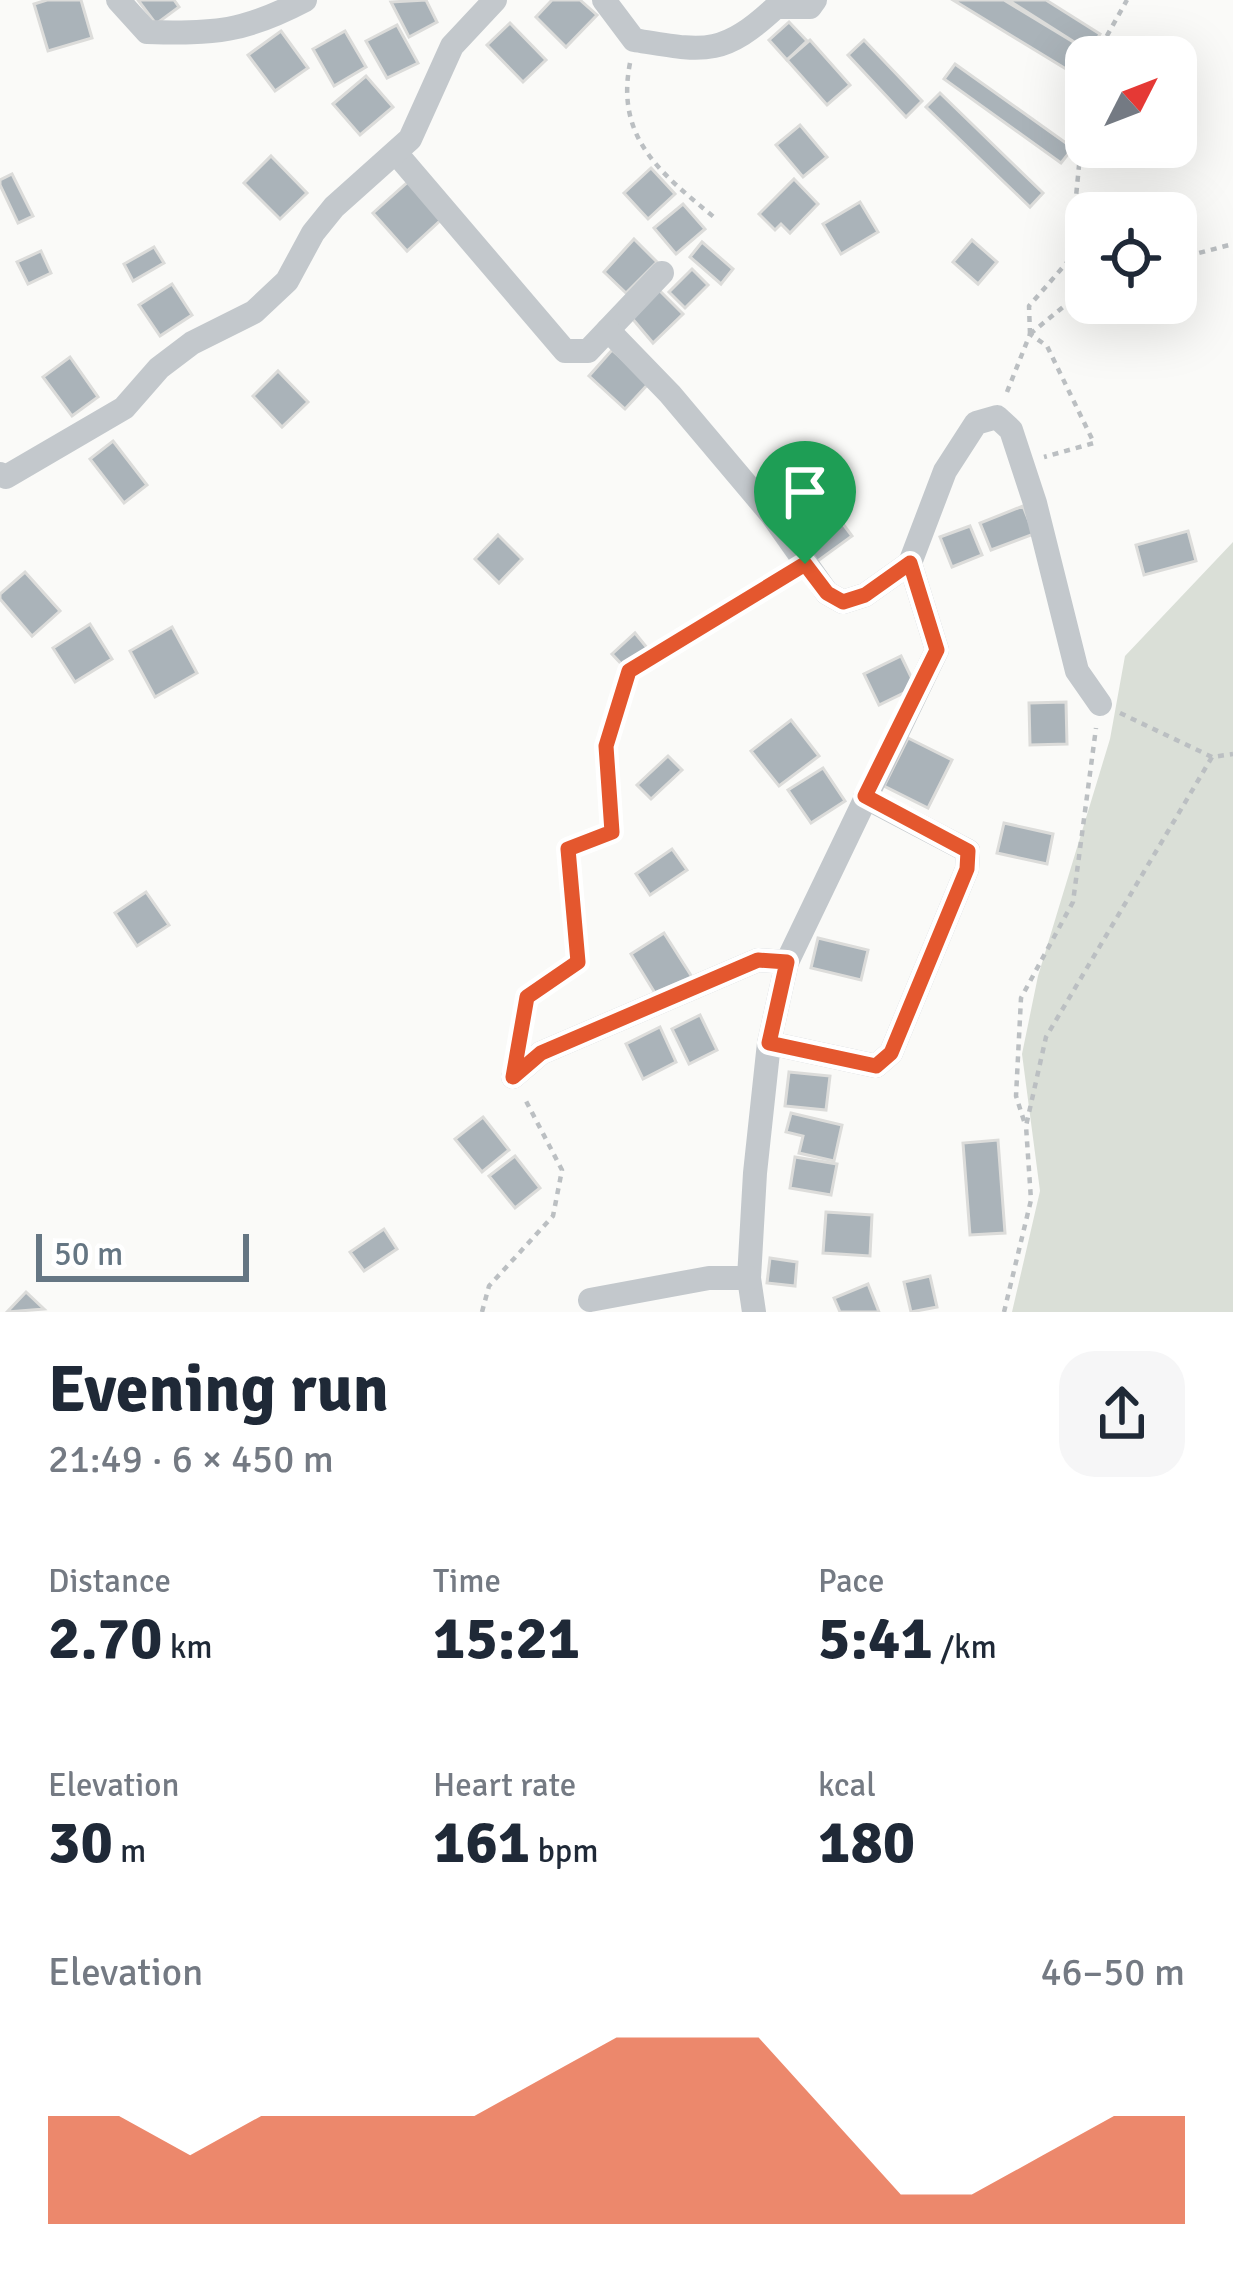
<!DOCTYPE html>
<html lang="en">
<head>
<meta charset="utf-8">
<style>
	:root { --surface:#fff; --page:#f6f6f7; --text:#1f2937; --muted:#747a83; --accent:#e4572e }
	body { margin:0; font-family:Signika,sans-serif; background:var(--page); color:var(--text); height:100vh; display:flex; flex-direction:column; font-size:45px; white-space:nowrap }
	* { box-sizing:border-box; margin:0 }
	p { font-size:39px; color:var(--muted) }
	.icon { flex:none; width:66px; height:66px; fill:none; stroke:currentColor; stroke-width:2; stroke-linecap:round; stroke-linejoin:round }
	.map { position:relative; height:1312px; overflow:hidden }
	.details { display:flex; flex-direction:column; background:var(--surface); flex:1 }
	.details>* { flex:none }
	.needle { width:78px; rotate:48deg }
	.tools { position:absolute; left:1065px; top:36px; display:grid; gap:24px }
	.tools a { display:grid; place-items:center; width:132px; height:132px; border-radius:24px; background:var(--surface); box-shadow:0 12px 48px #0002; font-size:60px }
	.scale { position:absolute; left:36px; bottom:30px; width:213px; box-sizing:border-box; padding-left:12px; border:6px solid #657683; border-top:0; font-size:33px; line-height:42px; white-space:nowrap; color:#657683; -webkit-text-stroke:9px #fff; paint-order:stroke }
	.pin { position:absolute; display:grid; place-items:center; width:102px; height:102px; color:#fff; margin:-123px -51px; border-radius:50% 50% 50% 0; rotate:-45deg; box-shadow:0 0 12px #0007 }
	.pin .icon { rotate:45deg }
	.round { display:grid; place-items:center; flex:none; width:126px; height:126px; border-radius:36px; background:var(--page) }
	.head { display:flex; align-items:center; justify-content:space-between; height:204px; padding:0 48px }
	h1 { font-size:66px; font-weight:700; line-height:90px }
	.figures { display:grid; grid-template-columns:repeat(3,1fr); gap:18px; height:204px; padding:12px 48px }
	.figures div { display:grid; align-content:center }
	.figures b { font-size:60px; font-weight:700 }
	.figures small { font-size:33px; font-weight:400 }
	.figures p { font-size:33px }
	.chart { height:336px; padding:24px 48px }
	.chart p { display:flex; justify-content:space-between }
	.chart svg { width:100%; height:216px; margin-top:12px; fill:var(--accent); opacity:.7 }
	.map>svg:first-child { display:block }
</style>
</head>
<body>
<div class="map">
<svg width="1233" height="1312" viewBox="0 0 1233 1312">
	<rect width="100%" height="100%" fill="#fafaf8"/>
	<path fill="#dadfd7" d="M 1233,542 L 1233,1312 L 1012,1312 L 1040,1191 L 1022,1054 L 1038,976 L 1110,739 L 1125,656 Z"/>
	<g fill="#aab3b9" stroke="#dcdcda" stroke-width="3">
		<path d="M 47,0 L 81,0 L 92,38 L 48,51 L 34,4 Z"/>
		<path d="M 138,0 L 174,0 L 179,7 L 156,24 Z"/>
		<path d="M 426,0 L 437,22 L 409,37 L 391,2 Z"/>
		<path d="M 552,0 L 580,0 L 597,15 L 566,47 L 536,17 Z"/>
		<path d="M 953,0 L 1004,0 L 1085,49 L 1071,72 Z"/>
		<path d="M 1008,0 L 1046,0 L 1100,34 L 1090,52 Z"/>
		<path d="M 789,22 L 807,41 L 787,60 L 769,40 Z"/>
		<path d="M 510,23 L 546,60 L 523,82 L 487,45 Z"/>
		<path d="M 397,25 L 418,63 L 387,78 L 366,41 Z"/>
		<path d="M 281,31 L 308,68 L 275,91 L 248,55 Z"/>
		<path d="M 345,31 L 366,67 L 334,86 L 313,49 Z"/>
		<path d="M 810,40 L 850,85 L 827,105 L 787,60 Z"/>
		<path d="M 864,40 L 922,101 L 906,117 L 848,55 Z"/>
		<path d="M 955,64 L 1073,148 L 1061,163 L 944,79 Z"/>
		<path d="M 366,76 L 393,107 L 360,135 L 333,104 Z"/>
		<path d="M 940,93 L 1043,193 L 1030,207 L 926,107 Z"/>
		<path d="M 800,125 L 827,157 L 803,177 L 776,145 Z"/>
		<path d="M 271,156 L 307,193 L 280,219 L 244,183 Z"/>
		<path d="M 651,168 L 675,194 L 648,219 L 624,193 Z"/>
		<path d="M 12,174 L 33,216 L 18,223 L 0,185 L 0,180 Z"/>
		<path d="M 794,179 L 818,204 L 790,233 L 781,224 L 775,230 L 759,214 Z"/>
		<path d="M 409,181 L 442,219 L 407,251 L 373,213 Z"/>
		<path d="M 860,202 L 878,232 L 841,254 L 823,224 Z"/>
		<path d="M 683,204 L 705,229 L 676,254 L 654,228 Z"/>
		<path d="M 634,239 L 657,262 L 626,293 L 604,272 Z"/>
		<path d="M 972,240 L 997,262 L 978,284 L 953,262 Z"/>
		<path d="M 702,242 L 733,269 L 721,284 L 690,257 Z"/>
		<path d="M 154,247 L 164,263 L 133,281 L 124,264 Z"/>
		<path d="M 41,251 L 51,273 L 28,284 L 17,262 Z"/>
		<path d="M 692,269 L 708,285 L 685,308 L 669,292 Z"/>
		<path d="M 172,284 L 192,315 L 160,336 L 139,305 Z"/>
		<path d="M 658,289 L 683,314 L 653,343 L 631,317 Z"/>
		<path d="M 612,350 L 649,383 L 625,409 L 589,376 Z"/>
		<path d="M 70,357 L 98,397 L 72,416 L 43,377 Z"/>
		<path d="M 278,371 L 308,402 L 282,427 L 253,396 Z"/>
		<path d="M 113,441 L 147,485 L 124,503 L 90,459 Z"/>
		<path d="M 811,476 L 830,503 L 791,532 L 771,504 Z"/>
		<path d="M 1023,506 L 1034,534 L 991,550 L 980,523 Z"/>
		<path d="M 834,512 L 852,536 L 815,563 L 797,539 Z"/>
		<path d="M 970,526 L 982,555 L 952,567 L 940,537 Z"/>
		<path d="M 1188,531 L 1196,561 L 1144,575 L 1136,545 Z"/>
		<path d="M 498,535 L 522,559 L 499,583 L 475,559 Z"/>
		<path d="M 25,572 L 60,611 L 32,636 L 0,599 L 0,594 Z"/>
		<path d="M 90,624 L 112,659 L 75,682 L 53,648 Z"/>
		<path d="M 172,627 L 197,673 L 155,697 L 130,651 Z"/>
		<path d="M 635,633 L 648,649 L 626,669 L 612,654 Z"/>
		<path d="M 901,656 L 916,687 L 879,705 L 864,674 Z"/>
		<path d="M 1066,702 L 1067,744 L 1030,745 L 1029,703 Z"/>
		<path d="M 791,720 L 819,756 L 779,786 L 751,751 Z"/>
		<path d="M 908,738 L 952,760 L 928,808 L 884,786 Z"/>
		<path d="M 668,756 L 682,770 L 651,799 L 637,785 Z"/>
		<path d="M 823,768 L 845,801 L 811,823 L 788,790 Z"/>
		<path d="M 1004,823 L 1053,834 L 1047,864 L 997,853 Z"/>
		<path d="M 672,849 L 687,870 L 650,895 L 636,874 Z"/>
		<path d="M 146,892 L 169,925 L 137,946 L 115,913 Z"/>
		<path d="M 664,933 L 692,977 L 658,998 L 631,954 Z"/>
		<path d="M 818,938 L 868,950 L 861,980 L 811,968 Z"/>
		<path d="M 700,1015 L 717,1050 L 689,1064 L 672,1029 Z"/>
		<path d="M 660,1027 L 676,1062 L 643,1079 L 626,1044 Z"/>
		<path d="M 789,1072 L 830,1076 L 826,1110 L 785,1106 Z"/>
		<path d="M 791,1113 L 842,1125 L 834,1161 L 799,1153 L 803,1136 L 786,1132 Z"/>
		<path d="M 483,1117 L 509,1150 L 482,1172 L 455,1139 Z"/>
		<path d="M 998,1140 L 1005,1233 L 970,1235 L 963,1143 Z"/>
		<path d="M 515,1156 L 540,1188 L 515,1208 L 489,1176 Z"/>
		<path d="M 795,1157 L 837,1164 L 831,1195 L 790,1188 Z"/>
		<path d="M 826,1212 L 872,1215 L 870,1256 L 823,1253 Z"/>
		<path d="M 384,1229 L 397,1249 L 364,1271 L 350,1252 Z"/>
		<path d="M 770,1258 L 797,1262 L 795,1286 L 767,1283 Z"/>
		<path d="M 930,1276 L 937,1307 L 911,1312 L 904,1282 Z"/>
		<path d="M 868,1284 L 879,1312 L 840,1312 L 834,1298 Z"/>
		<path d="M 26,1292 L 44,1309 L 7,1312 Z"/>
	</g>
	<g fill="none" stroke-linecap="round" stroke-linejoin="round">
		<g stroke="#bbbfc2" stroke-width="4.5" stroke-dasharray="6 6" stroke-linecap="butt">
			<path d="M 1095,57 L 1127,0"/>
			<path d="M 630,63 C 615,139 662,174 715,218"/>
			<path d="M 1176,259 L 1233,244"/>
			<path d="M 1030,334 L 1029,306 L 1070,259 L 1086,93"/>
			<path d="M 1030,334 L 1079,294 L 1086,293"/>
			<path d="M 1007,392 L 1030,334 L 1047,346 L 1094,443 L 1044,457"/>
			<path d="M 1120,713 L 1212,757 L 1233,754"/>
			<path d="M 521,1033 L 527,997 L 578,961 L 568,849 L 612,832 L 606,746 L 629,671 L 785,576"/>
			<path d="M 1024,1121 L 1016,1096 L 1021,998 L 1073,902 L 1096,728"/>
			<path d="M 482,1312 L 489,1286 L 553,1216 L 562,1170 L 526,1101"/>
			<path d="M 1004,1312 L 1031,1200 L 1026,1126 L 1046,1037 L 1212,757"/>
		</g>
		<g stroke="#c3c8cc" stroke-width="24">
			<path d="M 118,0 L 147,32 C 215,34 244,32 305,0"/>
			<path d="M 604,0 L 634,40 C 703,51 721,58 776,7 L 810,7 L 815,0"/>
			<path d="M 396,153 L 565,351 L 588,351 L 662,273"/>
			<path d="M 608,330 L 670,394 L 772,515 L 827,593 L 843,602 L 865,595 L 910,563 L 937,650 L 787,962 L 769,1043 L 755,1173 L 749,1278 L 754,1312"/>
			<path d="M 0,474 L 6,477 L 124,408 L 159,368 L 192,343 L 254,312 L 287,281 L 313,233 L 334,207 L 410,139 L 452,46 L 495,0"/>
			<path d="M 910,563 L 945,471 L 976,423 L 997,417 L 1011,430 L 1035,503 L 1077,671 L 1100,704"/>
			<path d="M 769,1043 L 876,1066 L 891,1053 L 967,869 L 968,851 L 865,797"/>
			<path d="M 513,1077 L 541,1053 L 758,960 L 787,962"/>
			<path d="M 590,1300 L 709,1278 L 749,1278"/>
		</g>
	</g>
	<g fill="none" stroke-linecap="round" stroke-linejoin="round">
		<g stroke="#fff" stroke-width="24">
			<path id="route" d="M 910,563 L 937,650 L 865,796 L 968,851 L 967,869 L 891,1053 L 876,1066 L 769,1043 L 787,962 L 758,960 L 541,1053 L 513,1077 L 527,997 L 578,962 L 568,849 L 612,832 L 606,746 L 629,671 L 805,564 L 827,593 L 843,602 L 865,595 Z"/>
		</g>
		<use href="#route" stroke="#e4572e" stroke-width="15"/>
	</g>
</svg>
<div class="tools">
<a><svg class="needle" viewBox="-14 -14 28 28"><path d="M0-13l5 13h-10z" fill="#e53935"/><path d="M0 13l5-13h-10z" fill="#747a83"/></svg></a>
<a><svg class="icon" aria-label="locate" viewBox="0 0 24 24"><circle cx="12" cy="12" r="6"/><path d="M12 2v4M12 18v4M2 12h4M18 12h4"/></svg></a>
</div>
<div class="scale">50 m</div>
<div class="pin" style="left:805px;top:564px;background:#1e9e55"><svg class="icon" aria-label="arrive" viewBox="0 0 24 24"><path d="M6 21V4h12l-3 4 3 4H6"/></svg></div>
</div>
<section class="details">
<div class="head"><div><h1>Evening run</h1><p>21:49 · 6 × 450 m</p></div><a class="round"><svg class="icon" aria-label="share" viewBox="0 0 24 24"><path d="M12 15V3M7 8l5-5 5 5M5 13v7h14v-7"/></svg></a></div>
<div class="figures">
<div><p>Distance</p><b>2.70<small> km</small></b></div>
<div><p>Time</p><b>15:21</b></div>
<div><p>Pace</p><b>5:41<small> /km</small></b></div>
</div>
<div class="figures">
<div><p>Elevation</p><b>30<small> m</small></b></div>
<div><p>Heart rate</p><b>161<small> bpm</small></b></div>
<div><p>kcal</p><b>180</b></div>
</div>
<div class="chart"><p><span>Elevation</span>46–50 m</p>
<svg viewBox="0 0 160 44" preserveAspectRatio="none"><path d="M0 44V22L10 22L20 30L30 22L40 22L50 22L60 22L70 14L80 6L90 6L100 6L110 22L120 38L130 38L140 30L150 22L160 22V44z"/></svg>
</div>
</section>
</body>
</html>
